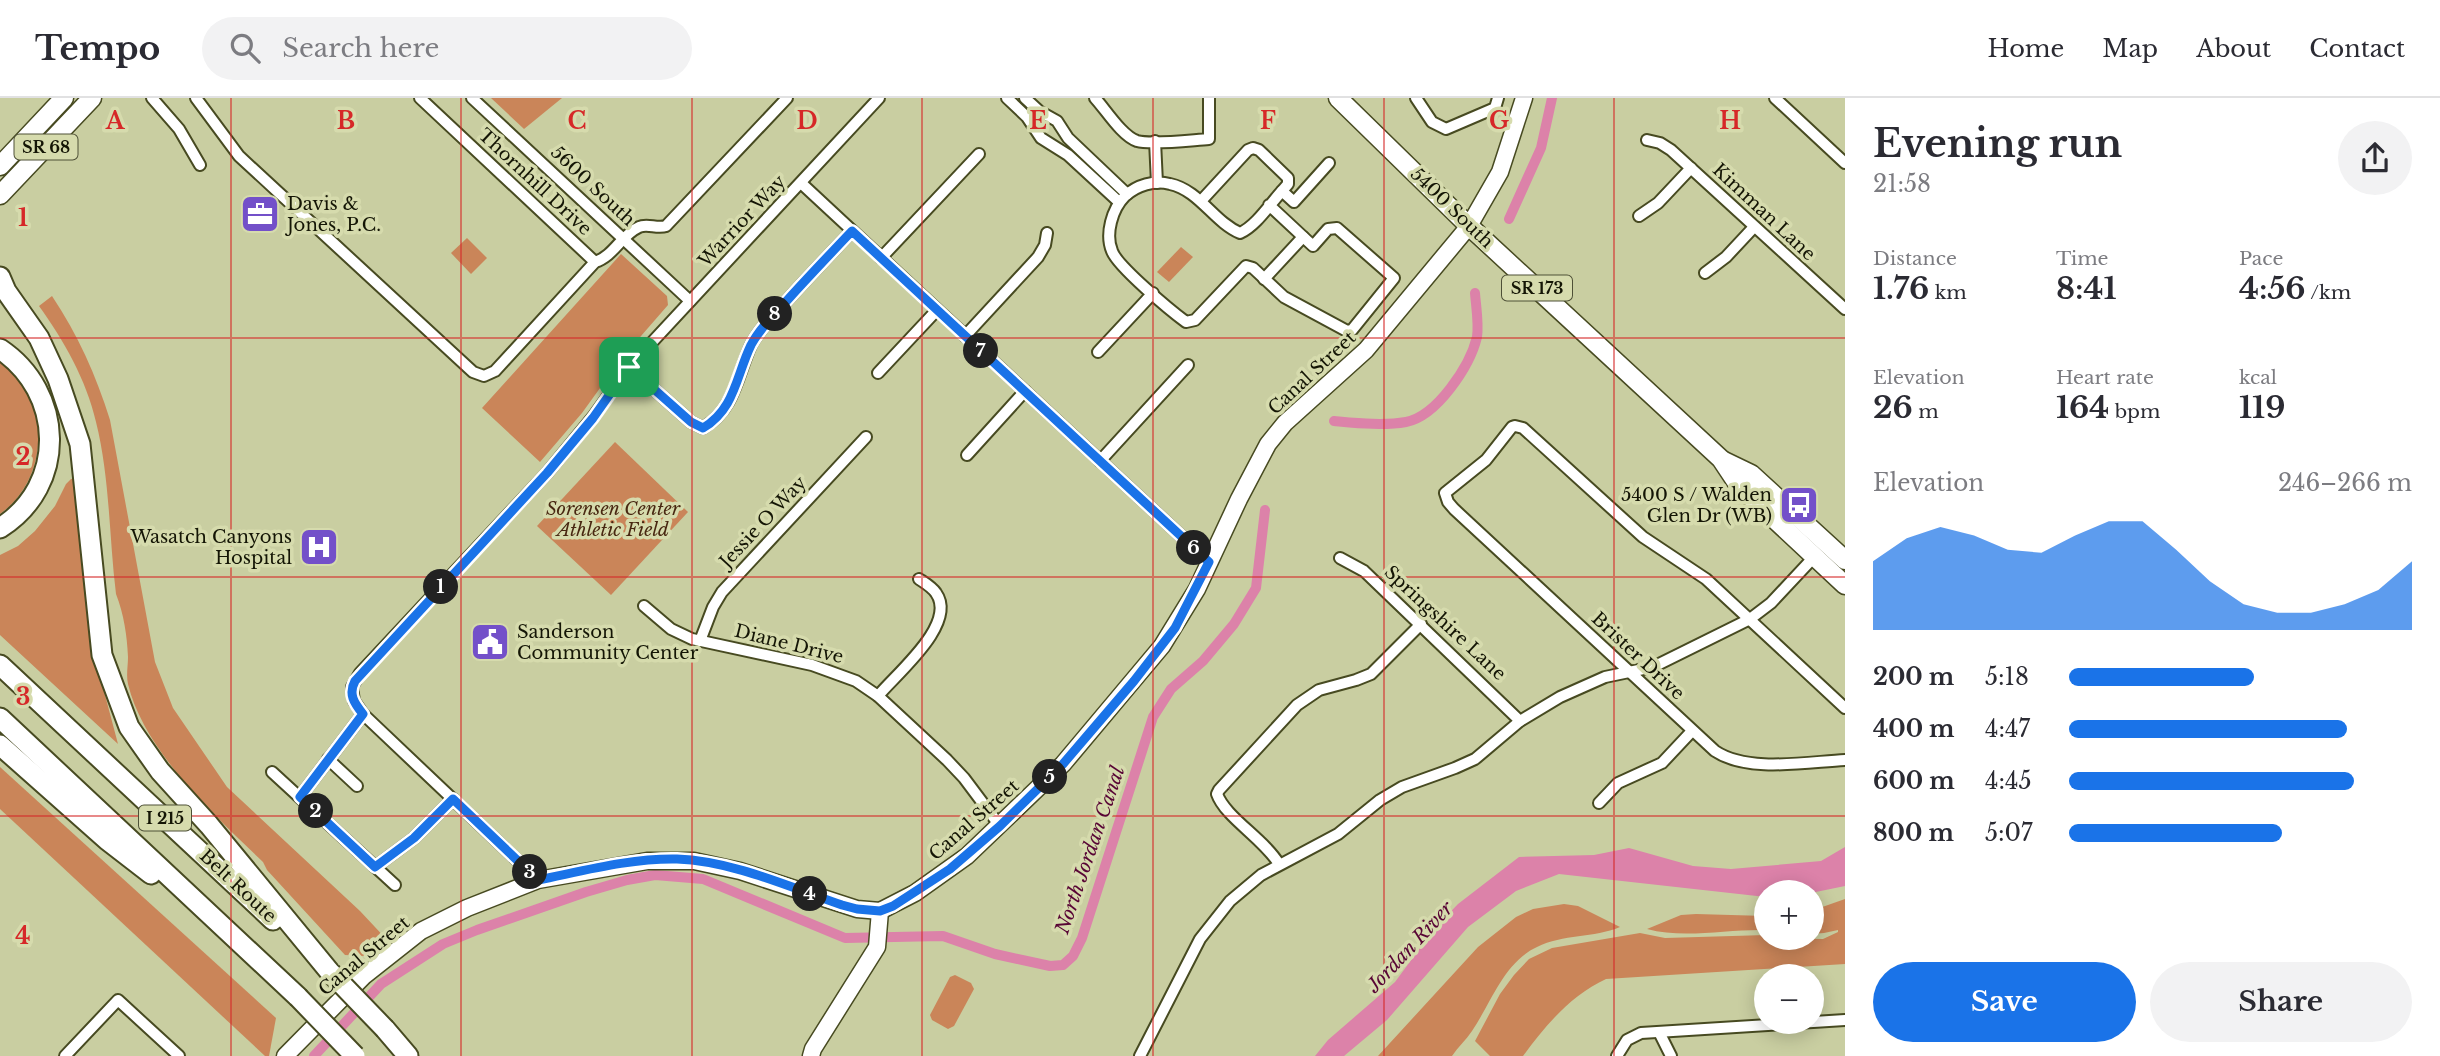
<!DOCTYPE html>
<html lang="en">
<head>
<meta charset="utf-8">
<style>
	:root { --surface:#fff; --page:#f2f2f3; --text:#2b2b33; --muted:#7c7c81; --line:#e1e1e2; --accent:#1a73e8 }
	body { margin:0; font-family:"Libre Baskerville",serif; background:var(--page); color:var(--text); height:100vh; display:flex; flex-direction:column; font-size:26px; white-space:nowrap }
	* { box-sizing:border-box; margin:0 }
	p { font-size:23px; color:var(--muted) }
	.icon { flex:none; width:38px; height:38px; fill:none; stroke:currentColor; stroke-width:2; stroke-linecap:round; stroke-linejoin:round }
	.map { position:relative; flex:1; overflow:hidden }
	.drawer { display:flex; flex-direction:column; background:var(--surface); width:595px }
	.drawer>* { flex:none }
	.fabs { position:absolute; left:1754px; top:782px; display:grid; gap:14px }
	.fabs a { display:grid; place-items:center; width:70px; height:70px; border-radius:50%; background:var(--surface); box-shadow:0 4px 18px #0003; font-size:35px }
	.pin { position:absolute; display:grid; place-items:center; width:60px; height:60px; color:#fff; margin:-30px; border-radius:14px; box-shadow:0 4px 10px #0006 }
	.km { position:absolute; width:35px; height:35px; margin:-18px; border-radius:50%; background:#222; color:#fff; font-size:19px; line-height:35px; text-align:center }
	.round { display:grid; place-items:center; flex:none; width:74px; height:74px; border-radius:37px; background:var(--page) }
	.head { display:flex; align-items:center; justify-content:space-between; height:119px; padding:0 28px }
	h1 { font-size:38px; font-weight:800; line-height:52px }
	.stats { display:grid; grid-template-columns:repeat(3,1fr); gap:10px; height:119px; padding:7px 28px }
	.stats div { display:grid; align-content:center }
	.stats b { font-size:30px; font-weight:800 }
	.stats small { font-size:19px; font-weight:400 }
	.stats p { font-size:19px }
	.chart { height:196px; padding:14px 28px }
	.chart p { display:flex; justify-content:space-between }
	.chart svg { width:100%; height:126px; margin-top:7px; fill:var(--accent); opacity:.7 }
	.button { display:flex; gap:14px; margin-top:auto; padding:14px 28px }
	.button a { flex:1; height:80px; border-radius:42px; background:var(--accent); color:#fff; font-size:28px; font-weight:800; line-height:80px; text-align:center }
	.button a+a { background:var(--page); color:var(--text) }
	ul { padding:0 28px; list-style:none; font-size:23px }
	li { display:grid; grid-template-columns:112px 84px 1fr; align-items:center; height:52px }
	li i { height:18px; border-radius:9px; background:var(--accent) }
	header { display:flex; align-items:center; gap:42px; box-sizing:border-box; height:98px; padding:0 35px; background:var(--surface); border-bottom:2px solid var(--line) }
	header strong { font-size:33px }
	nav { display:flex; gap:38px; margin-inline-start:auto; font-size:24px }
	.search { width:490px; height:63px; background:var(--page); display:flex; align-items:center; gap:18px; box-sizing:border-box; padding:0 24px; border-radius:38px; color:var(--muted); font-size:26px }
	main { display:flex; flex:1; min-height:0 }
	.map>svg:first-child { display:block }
</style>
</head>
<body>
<header>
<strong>Tempo</strong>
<div class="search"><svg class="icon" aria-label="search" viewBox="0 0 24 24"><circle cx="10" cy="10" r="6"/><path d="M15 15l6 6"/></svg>Search here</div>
<nav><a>Home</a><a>Map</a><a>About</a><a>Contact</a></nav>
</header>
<main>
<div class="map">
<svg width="1845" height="958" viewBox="0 0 1845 958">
	<rect width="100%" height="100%" fill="#c9cea1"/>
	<g fill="#ca8559">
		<path d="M 491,0 L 562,0 L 524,31 Z"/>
		<path d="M 467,140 L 487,160 L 471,176 L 451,155 Z"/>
		<path d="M 1181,149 L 1193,159 L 1169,184 L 1157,174 Z"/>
		<path d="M 621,156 L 667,198 L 668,207 L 621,261 L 582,315 L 540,364 L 482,310 Z"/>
		<path d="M 52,198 C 78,237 96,277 110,322 L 155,564 L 173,610 L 227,689 L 360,813 L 389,844 L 364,858 L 345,857 L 267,772 L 263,764 C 215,718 144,653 128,586 C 126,577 128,568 128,559 C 127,537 124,517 116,496 C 109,439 110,380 96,324 C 86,281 64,243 39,208 Z"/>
		<path d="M 0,264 C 52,300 50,380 0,416 Z"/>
		<path d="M 615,344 L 688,414 L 611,497 L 537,428 Z"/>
		<path d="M 76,380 L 91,544 L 118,646 L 0,537 L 0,457 L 18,448 L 35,433 L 55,408 L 66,386 L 71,381 Z"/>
		<path d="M 0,669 L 276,920 L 269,958 L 265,958 L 0,711 Z"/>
		<path d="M 1845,801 L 1845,866 L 1606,881 C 1571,897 1545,928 1523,958 L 1490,958 L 1475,943 L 1500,896 L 1514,877 L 1529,861 L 1552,850 L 1640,835 L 1665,840 L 1766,837 L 1766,840 L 1823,841 L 1838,834 L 1838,832 L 1824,835 L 1811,836 L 1811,813 Z"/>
		<path d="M 1564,806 L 1578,808 L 1620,829 C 1594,840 1563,836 1537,849 C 1504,864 1491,905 1472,933 C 1466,942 1458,949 1452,958 L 1378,958 L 1478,849 L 1516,819 L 1533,811 Z"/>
		<path d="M 1696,816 L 1766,818 L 1766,832 C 1727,831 1684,841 1647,831 L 1681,817 Z"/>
		<path d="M 955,877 L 971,885 L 974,891 L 954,928 L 948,931 L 932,922 L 930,917 L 950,879 Z"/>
	</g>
	<path fill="#dc82a9" d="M 1845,749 L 1845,788 L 1811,795 L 1766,794 L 1766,799 L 1559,776 L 1516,793 L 1468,829 L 1387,922 L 1344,958 L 1315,958 L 1328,942 L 1395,884 L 1434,831 L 1458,806 L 1519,759 L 1594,757 L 1629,750 L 1693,768 L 1731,771 L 1821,763 Z"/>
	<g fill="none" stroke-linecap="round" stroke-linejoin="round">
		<g stroke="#dc82a9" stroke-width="10">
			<path d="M 1509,121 L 1541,50 L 1552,0"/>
			<path d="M 1334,323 C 1356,325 1383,328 1406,324 C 1437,318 1470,268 1477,239 C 1479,225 1476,209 1475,195"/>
			<path d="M 314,958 L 381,886 L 443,846 L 477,832 L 586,794 L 627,782 L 655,777 L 703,781 L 845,840 L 943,838 L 995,856 L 1050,868 L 1063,867 L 1073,858 L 1082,840 L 1153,619 L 1171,591 L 1203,563 L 1234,526 L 1256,490 L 1265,412"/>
		</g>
		<g stroke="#474a21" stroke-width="14">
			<g id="street">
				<path d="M 152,0 L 179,31 L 200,67"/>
				<path d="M 196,0 L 239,58 L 473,274 L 484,278 L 495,273 L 595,164 C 614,158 621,137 639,129 C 647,125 657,131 666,128 L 787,0"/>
				<path d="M 420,0 L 595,164"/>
				<path d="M 472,0 L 690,203"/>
				<path d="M 1007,0 L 1027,19 L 1041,40 L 1068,57 L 1119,104"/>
				<path d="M 1025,0 L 1039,13 L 1057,23 L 1068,40 L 1127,96"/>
				<path d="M 1095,0 C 1106,12 1122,38 1137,43 C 1152,47 1192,42 1209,41 L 1209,0"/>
				<path d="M 1416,0 L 1432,24 L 1446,31 L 1495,10 L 1498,0"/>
				<path d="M 1775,0 L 1845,65"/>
				<path d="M 1647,42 L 1660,45 L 1671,52 L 1845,211"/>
				<path d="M 1155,43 L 1157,85"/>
				<path d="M 801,85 L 1209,464"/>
				<path d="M 1201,103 L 1248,52 L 1253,50 L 1259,52 L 1288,80 L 1288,86 L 1282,93"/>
				<path d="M 1269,107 L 1313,148 L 1328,131 L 1337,130 L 1394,180 L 1352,232 L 1347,233 L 1284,199 L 1253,170 L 1246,168 L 1195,222 L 1186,224 C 1171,213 1117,168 1112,153 C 1105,136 1112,111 1125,98 C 1137,87 1154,82 1170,86 C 1199,92 1214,124 1240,135 C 1256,128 1270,106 1282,93 L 1294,104 L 1329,65"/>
				<path d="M 1639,118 L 1658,105 L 1691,70"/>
				<path d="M 881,160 L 979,56"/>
				<path d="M 1705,175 L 1726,159 L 1754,129"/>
				<path d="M 1264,181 L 1303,139"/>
				<path d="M 965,238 L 1038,159 L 1045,147 L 1047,135"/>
				<path d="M 1098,254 L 1153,195"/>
				<path d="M 629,269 L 691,324 L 703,330 C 735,311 737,278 751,247 C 761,228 778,213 792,197 C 812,175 832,154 852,133"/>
				<path d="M 878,275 L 937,212"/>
				<path d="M 967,357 L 1025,293"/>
				<path d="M 1100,363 L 1188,267"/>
				<path d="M 1340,460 L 1364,473 L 1520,623"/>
				<path d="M 644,508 L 671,531 L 692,541 L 812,567 L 856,583 L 878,598 L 947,662 L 964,680 L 1000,728"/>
				<path d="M 700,543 L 713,509 L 722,494 L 866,339"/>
				<path d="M 878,598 C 896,576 958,526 936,495 C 932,489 925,485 919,481"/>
				<path d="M 1845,610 L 1706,481 L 1643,439 L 1523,330 L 1515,328 L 1512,329 L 1486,362 L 1445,395 L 1448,404 L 1454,411 L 1715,653 C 1748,675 1806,664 1845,662"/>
				<path d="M 328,661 L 357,688"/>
				<path d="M 272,674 L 395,787"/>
				<path d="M 300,699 L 363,616"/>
				<path d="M 1599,705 L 1618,685 L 1662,665 L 1692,633"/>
				<path d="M 1279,766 C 1264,741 1225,719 1217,696 L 1219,692 L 1297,607 L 1319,592 L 1356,582 L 1371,576 L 1421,526"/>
				<path d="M 375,769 L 414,740 L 453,701"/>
				<path d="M 538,782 L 363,616 L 354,603 L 352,589 L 360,575 L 547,375 L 593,319 L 629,269 L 879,0"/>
				<path d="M 1659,934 L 1671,958"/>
				<path d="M 65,958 L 118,902 L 179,958"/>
				<path d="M 1140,958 L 1200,841 L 1230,803 L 1261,777 L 1338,736 L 1380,702 L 1402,689 L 1455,670 L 1475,661 L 1520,623 L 1560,599 L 1605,579 L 1653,569 L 1750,521 L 1771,505 L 1814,459"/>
				<path d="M 1617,958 L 1627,942 L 1641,935 L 1845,922"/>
			</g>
		</g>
		<g stroke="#474a21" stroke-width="19">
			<g id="secondary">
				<path d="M 285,958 L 364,878 L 421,833 L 467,810 L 538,782 L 647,763 L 694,763 L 740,773 L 857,811 L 880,813 L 915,795 L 967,758 L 1063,666 L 1162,548 L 1197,491 L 1239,401 L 1268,346 L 1285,325 L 1366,252 L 1469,128 L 1500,74 L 1524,0"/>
				<path d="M 811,958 L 813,951 L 877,849 L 880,813"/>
			</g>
		</g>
		<g stroke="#474a21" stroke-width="21">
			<g id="primary">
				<path d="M 1338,0 L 1469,128 L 1721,361 L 1739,388 L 1845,487"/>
				<path d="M 0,68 L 64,0"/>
				<path d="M 0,97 L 92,0"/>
				<path d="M 1724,363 L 1751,376 L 1845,462"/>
			</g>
		</g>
		<g stroke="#474a21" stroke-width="23">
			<g id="highway">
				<path d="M 0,179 L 6,193 L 39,240 L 58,281 L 80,346 L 102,557 L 129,629 L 160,673 L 209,727 L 329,873"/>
				<path d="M 0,251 C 64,294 68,387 0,430"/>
				<path d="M 0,567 L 273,822"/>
				<path d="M 0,620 L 298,899"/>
				<path d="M 0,647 L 107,742 L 151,776"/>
				<path d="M 385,931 L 408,958"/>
			</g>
		</g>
		<use href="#street" stroke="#fff" stroke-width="10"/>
		<use href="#secondary" stroke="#fff" stroke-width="16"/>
		<use href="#primary" stroke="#fff" stroke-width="18"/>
		<use href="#highway" stroke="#fff" stroke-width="19"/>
		<g stroke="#474a21" stroke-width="23" stroke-linecap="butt">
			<g id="highway-bridge">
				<path d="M 331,875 L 385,931"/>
				<path d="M 298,899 L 355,958"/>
			</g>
		</g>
		<use href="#highway-bridge" stroke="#fff" stroke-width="19"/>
	</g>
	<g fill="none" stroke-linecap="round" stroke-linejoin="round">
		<g stroke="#fff" stroke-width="14">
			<path id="route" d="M 852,133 L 1209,464 L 1175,530 L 1134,583 L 1063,666 L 1000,728 L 950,771 L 893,808 L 880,813 L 857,811 L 842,807 C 789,789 733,763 677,761 C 631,760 583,773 538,782 L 453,701 L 414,740 L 375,769 L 300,699 L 363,616 C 354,605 348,596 355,583 L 547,375 L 593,320 L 629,269 L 691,324 L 703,330 C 735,311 736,278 751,247 C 761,228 778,213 792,197 C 812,175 832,154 852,133 Z"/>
		</g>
		<use href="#route" stroke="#1a73e8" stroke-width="9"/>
	</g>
	<path fill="none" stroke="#d62828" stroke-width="2" stroke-opacity="0.55" d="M 231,0 L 231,958M 461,0 L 461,958M 692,0 L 692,958M 922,0 L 922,958M 1153,0 L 1153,958M 1384,0 L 1384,958M 1614,0 L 1614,958M 0,240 L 1845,240M 0,479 L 1845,479M 0,718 L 1845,718"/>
	<defs>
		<g id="office-square" transform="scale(2.0125)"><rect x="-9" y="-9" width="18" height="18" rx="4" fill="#7350c9" stroke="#d6dbad"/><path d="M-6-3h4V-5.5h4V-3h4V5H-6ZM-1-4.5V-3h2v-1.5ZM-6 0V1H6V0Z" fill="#fff"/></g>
		<g id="bus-square" transform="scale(2.0125)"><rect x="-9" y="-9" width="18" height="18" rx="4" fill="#7350c9" stroke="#d6dbad"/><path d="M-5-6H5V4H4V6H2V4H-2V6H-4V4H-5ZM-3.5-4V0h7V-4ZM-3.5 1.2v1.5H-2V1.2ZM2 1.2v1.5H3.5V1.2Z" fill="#fff"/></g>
		<g id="hospital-square" transform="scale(2.0125)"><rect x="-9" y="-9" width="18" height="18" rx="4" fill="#7350c9" stroke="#d6dbad"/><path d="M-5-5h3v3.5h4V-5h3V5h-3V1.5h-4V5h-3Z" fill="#fff"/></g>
		<g id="civic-square" transform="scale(2.0125)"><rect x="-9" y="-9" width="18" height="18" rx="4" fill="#7350c9" stroke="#d6dbad"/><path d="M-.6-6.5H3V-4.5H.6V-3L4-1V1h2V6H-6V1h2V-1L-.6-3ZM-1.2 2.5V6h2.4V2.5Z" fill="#fff"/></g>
	</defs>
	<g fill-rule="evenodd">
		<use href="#office-square" x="260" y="116"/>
		<use href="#bus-square" x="1799" y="407"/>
		<use href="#hospital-square" x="319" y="449"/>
		<use href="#civic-square" x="490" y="544"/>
	</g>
	<g text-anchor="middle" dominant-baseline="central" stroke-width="7" stroke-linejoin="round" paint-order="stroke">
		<g fill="#d6dbad" stroke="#4e5037" stroke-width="2">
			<rect x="14.5" y="36.5" width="63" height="25" rx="5"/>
			<rect x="1502" y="177.5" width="70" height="25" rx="5"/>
			<rect x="139" y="707.5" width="52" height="25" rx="5"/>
		</g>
		<g font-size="16" font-weight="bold" fill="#141505">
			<text x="46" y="49">SR 68</text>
			<text x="1537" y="190">SR 173</text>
			<text x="165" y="720">I 215</text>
		</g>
		<g font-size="18" fill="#141505" stroke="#d6dbad">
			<text transform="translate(535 84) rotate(43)">Thornhill Drive</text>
			<text transform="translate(593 88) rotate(43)">5600 South</text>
			<text transform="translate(1452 110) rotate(44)">5400 South</text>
			<text transform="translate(1764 114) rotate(43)">Kimman Lane</text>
			<text transform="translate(742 123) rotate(-47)">Warrior Way</text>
			<text transform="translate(1312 275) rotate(-43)">Canal Street</text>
			<text transform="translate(763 424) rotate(-47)">Jessie O Way</text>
			<text transform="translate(1445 525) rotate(43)">Springshire Lane</text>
			<text transform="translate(789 546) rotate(14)">Diane Drive</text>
			<text transform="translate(1638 558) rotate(43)">Brister Drive</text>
			<text transform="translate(974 722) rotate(-41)">Canal Street</text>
			<text transform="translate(238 788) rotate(43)">Belt Route</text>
			<text transform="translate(364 858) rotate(-40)">Canal Street</text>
		</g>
		<g font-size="18" fill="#141505" stroke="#d6dbad" text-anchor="start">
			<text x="287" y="106">Davis &amp;<tspan x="287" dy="21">Jones, P.C.</tspan></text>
			<text x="1772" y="397" text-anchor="end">5400 S / Walden<tspan x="1772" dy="21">Glen Dr (WB)</tspan></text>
			<text x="292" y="439" text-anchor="end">Wasatch Canyons<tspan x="292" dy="21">Hospital</tspan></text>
			<text x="517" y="534">Sanderson<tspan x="517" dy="21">Community Center</tspan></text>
		</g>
		<g font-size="18" font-style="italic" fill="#482711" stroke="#d6dbad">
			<text x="613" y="411">Sorensen Center<tspan x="613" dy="21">Athletic Field</tspan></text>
		</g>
		<g font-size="19" font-style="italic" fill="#580535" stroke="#d6dbad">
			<text transform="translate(1090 752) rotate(-71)">North Jordan Canal</text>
			<text transform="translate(1410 849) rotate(-47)">Jordan River</text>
		</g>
	</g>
	<g font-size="23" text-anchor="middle" font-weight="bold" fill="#d62828" stroke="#d6dbad" stroke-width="7" stroke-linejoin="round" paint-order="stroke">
		<text x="115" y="31">A</text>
		<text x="346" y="31">B</text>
		<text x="577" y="31">C</text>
		<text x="807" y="31">D</text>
		<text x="1038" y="31">E</text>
		<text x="1268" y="31">F</text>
		<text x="1499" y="31">G</text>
		<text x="1730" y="31">H</text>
		<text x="23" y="128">1</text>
		<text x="23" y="367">2</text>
		<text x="23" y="607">3</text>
		<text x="23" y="846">4</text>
	</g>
</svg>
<div class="fabs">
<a>+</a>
<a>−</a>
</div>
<div class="pin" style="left:629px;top:269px;background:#1e9e55"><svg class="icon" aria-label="arrive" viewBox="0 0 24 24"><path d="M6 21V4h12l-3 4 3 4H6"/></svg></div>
<b class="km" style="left:441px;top:489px">1</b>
<b class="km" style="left:316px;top:713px">2</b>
<b class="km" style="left:530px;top:774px">3</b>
<b class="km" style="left:810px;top:796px">4</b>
<b class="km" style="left:1050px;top:679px">5</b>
<b class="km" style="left:1194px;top:450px">6</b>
<b class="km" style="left:981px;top:253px">7</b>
<b class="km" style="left:775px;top:216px">8</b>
</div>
<section class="drawer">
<div class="head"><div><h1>Evening run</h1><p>21:58</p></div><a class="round"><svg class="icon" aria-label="share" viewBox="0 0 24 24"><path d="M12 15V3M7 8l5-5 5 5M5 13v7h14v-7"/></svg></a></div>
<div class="stats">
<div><p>Distance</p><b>1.76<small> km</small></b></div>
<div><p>Time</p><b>8:41</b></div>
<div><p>Pace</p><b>4:56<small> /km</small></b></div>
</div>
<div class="stats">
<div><p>Elevation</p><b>26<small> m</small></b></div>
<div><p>Heart rate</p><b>164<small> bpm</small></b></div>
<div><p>kcal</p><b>119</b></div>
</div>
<div class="chart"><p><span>Elevation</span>246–266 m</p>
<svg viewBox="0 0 160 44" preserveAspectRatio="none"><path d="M0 44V20L10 12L20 8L30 11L40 16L50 17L60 11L70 6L80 6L90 16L100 27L110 35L120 38L130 38L140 35L150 30L160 20V44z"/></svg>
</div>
<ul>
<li><b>200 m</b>5:18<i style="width:54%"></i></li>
<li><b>400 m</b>4:47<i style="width:81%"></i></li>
<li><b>600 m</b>4:45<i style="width:83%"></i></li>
<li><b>800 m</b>5:07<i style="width:62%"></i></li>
</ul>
<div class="button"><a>Save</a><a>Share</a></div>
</section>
</main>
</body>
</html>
